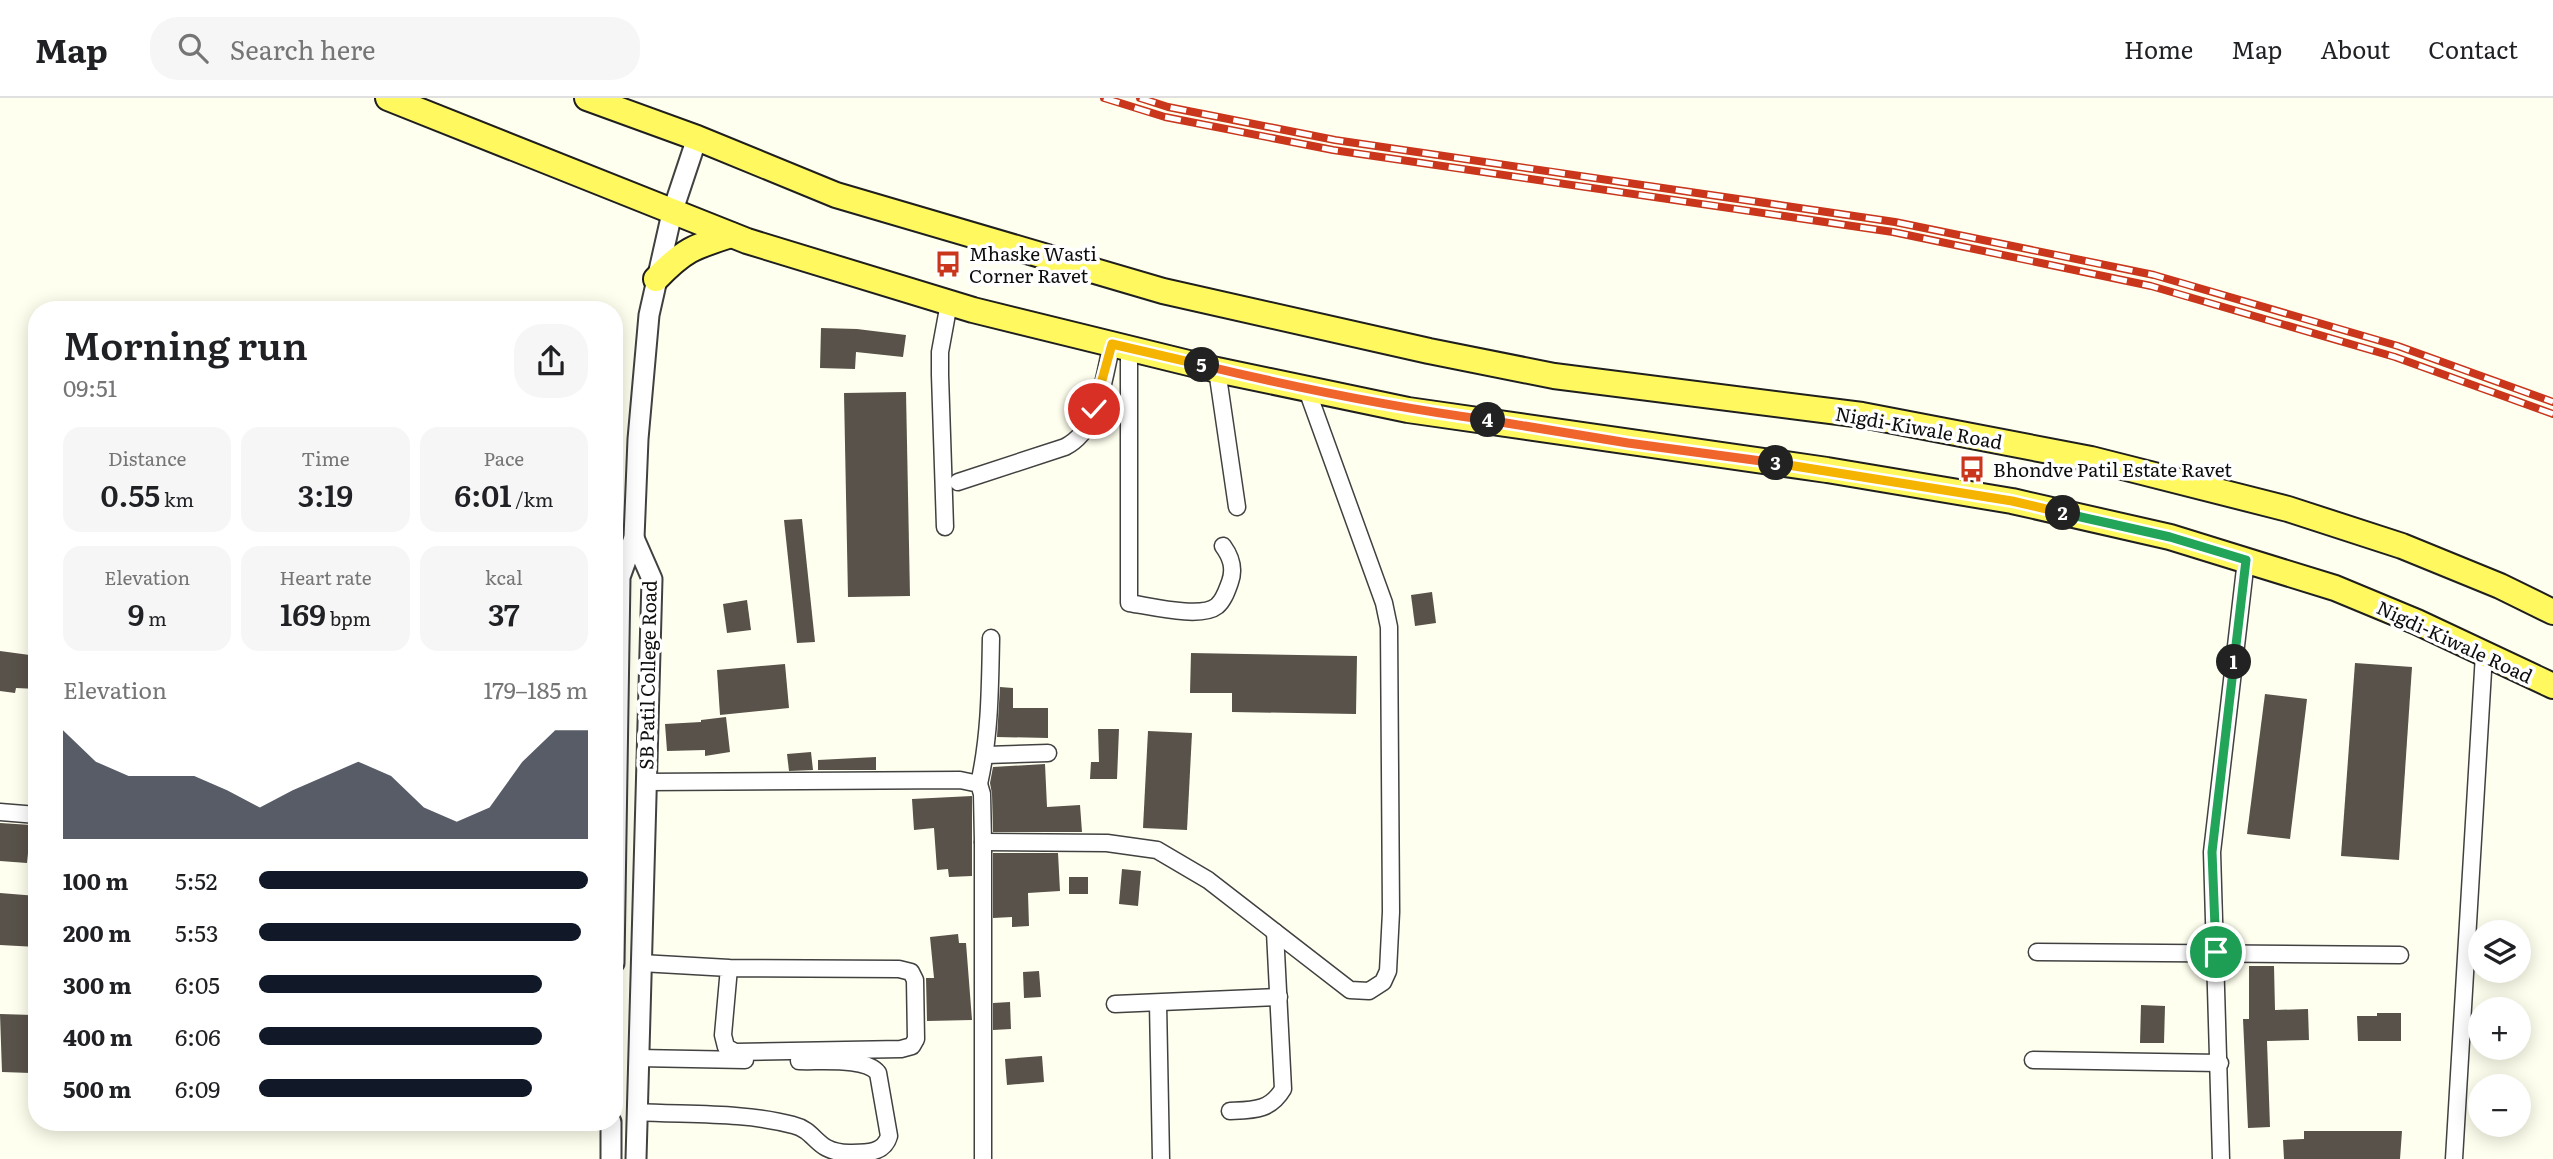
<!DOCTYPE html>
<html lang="en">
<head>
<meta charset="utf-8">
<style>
	:root { --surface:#fff; --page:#f6f6f6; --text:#202124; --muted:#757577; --line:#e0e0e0; --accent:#111827 }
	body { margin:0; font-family:Literata,serif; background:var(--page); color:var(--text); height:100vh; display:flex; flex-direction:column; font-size:26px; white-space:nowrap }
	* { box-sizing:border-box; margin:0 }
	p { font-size:23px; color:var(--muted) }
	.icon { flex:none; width:38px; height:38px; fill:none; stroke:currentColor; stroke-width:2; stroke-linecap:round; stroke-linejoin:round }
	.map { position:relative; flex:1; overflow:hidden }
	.drawer { position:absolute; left:28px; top:203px; width:595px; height:830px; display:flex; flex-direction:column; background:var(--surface); border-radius:28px; box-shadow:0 4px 18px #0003 }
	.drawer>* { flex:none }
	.controls { position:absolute; left:2468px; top:822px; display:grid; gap:14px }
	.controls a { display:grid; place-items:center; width:63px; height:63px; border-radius:50%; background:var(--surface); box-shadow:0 4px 18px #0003; font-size:35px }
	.pin { position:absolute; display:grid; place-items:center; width:60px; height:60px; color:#fff; margin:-30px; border:4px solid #fff; border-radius:50%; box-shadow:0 2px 7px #0007 }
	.km { position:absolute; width:35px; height:35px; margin:-18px; border-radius:50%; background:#222; color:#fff; font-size:19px; line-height:35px; text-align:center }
	.round { display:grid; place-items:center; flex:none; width:74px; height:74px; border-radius:28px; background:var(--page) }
	.summary { display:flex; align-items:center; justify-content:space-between; height:119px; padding:0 35px }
	h1 { font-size:38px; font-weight:600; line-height:52px }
	.metrics { display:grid; grid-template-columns:repeat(3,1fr); gap:10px; height:119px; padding:7px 35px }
	.metrics div { display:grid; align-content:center; border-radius:18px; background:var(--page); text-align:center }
	.metrics b { font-size:30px; font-weight:600 }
	.metrics small { font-size:19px; font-weight:400 }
	.metrics p { font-size:19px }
	.chart { height:196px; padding:14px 35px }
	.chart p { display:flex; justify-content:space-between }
	.chart svg { width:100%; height:126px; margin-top:7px; fill:var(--accent); opacity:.7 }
	ul { padding:0 35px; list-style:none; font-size:23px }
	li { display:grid; grid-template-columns:112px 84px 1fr; align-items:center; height:52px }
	li i { height:18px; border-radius:9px; background:var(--accent) }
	header { display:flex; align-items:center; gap:42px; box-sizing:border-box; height:98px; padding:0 35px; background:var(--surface); border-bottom:2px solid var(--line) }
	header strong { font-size:33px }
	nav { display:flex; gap:38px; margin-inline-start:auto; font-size:24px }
	.search { width:490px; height:63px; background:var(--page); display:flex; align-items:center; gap:18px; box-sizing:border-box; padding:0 24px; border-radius:28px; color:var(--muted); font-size:26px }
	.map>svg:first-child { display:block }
</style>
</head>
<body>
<header>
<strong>Map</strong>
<div class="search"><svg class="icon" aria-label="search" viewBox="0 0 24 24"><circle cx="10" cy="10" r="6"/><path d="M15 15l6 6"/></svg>Search here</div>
<nav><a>Home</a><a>Map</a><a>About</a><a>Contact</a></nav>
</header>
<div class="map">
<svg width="2553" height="1061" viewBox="0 0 2553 1061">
	<rect width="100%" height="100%" fill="#ffffef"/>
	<g fill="#58524a">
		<path d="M 821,230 L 857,231 L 906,237 L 903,259 L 856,254 L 855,271 L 820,270 Z"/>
		<path d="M 906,294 L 910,498 L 848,499 L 844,295 Z"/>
		<path d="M 802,421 L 815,544 L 797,545 L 784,422 Z"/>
		<path d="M 1432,494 L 1436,525 L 1415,528 L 1411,497 Z"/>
		<path d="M 747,502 L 751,532 L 727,535 L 723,506 Z"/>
		<path d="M 0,553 L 37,558 L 37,591 L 16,590 L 15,595 L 0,593 Z"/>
		<path d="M 1191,555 L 1357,558 L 1356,616 L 1232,614 L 1232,595 L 1190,595 Z"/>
		<path d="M 2355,565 L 2412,569 L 2399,762 L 2341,758 Z"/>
		<path d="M 785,566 L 789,610 L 720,617 L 717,572 Z"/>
		<path d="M 1000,589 L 1013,590 L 1013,610 L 1048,610 L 1048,640 L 997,639 Z"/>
		<path d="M 2265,596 L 2307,601 L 2290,741 L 2247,736 Z"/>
		<path d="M 726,619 L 730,654 L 705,658 L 705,652 L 667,653 L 665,626 L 701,624 L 701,622 Z"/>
		<path d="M 1098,631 L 1119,631 L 1117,681 L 1090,681 L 1091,664 L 1099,664 Z"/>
		<path d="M 1148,633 L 1192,635 L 1187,732 L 1143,730 Z"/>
		<path d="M 811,654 L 813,672 L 789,673 L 787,656 Z"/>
		<path d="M 876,659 L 876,672 L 818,672 L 818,662 Z"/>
		<path d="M 1045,666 L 1047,709 L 1080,707 L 1082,734 L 993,734 L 992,696 L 990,685 L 993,669 Z"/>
		<path d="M 972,698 L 972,778 L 949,779 L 948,771 L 937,772 L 934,730 L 914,732 L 912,701 Z"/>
		<path d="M 0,725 L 31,727 L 27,765 L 0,763 Z"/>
		<path d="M 993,755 L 1058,755 L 1060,793 L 1028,795 L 1029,828 L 1012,829 L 1012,819 L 993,820 Z"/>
		<path d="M 1122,771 L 1141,773 L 1138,808 L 1119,806 Z"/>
		<rect x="1069" y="779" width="19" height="17"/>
		<path d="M 0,795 L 37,798 L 37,849 L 0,847 Z"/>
		<path d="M 958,836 L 959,845 L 966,845 L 972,922 L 927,923 L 926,880 L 934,880 L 930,839 Z"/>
		<path d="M 2249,868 L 2274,868 L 2275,912 L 2308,911 L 2309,942 L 2267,943 L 2270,1029 L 2248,1030 L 2243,921 L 2249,921 Z"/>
		<path d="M 1039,873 L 1041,899 L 1024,900 L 1023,874 Z"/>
		<path d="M 1010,904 L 1011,931 L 993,932 L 993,905 Z"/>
		<path d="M 2141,907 L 2165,908 L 2164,945 L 2140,945 Z"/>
		<path d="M 2377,915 L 2401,915 L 2401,943 L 2358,943 L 2357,918 L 2377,918 Z"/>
		<path d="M 0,916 L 33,917 L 36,937 L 32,937 L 31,975 L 2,974 Z"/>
		<path d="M 1042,958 L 1044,984 L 1007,987 L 1005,961 Z"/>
		<path d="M 2304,1033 L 2402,1033 L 2400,1061 L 2284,1061 L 2283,1042 L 2304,1041 Z"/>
	</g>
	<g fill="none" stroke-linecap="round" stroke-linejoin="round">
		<g stroke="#414141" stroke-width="19">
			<g id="minor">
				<path d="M 1129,250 L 1129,505 C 1150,508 1201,521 1217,508 C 1224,502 1227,492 1230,484 C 1235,470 1231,459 1223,448"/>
				<path d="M 1217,272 L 1237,409"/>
				<path d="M 958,384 L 1065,349 C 1100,331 1103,280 1112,246"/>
				<path d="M 945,429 L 940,277 L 940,254 L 949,205"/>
				<path d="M 986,657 L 1048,655"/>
				<path d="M 646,684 L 960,682 L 979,686 L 982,696 L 983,744 L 983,1061"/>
				<path d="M 979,686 C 990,637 990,590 991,540"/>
				<path d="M 0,714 L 37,717"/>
				<path d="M 983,744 L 1107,745 L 1157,752 L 1208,782 L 1350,892 L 1369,893 L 1383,884 L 1388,873 L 1391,814 L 1389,529 L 1384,505 L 1307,292"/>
				<path d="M 2037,854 L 2400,857"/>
				<path d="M 641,865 L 729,870 L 899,871 L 911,874 L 915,882 L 916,941 L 912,948 L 901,951 L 735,954 L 726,949 L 723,937 L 729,870"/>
				<path d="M 1158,905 L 1161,1061"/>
				<path d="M 1115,906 L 1279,899"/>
				<path d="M 638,960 L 745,962"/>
				<path d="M 2033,962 L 2220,965"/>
				<path d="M 1230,1013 C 1253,1012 1270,1013 1283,991 L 1275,834"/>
				<path d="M 637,1014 C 687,1017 745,1014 793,1027 C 818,1033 814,1054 849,1055 C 865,1055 884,1056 889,1038 L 878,975 C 866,959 820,964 799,963"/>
				<path d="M 2221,1061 L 2212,754 L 2246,462"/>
				<path d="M 2454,1061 L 2484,556"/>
			</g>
		</g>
		<g stroke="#414141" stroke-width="23">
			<g id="tertiary">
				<path d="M 634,440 L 652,481 L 636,1061"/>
				<path d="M 614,865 L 620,479 L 634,440 L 638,341 L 649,217 L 672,115 L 697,40"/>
				<path d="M 611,1061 L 611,1024"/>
			</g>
		</g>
		<g stroke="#1f1f1f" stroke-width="28">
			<g id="primary">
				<path d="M 388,0 L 747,143 L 973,212 L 1217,272 L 1408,312 L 1827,372 L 2012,403 L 2170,439 L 2335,490 L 2417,524 L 2553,588"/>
				<path d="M 587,0 L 697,40 L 836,97 L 1163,193 L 1429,253 L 1554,278 L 1862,317 L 2091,361 L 2288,411 L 2402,448 L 2500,488 L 2553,514"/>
				<path d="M 656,181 C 684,152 693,149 731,137"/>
			</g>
		</g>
		<use href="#minor" stroke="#fff" stroke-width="16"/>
		<use href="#tertiary" stroke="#fff" stroke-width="19"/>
		<use href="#primary" stroke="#fff85f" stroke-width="24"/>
		<g stroke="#c9361c" stroke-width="8">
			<g id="rail">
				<path d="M 1104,0 L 1165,19 L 1333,52 L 1893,134 L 2151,188 L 2395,259 L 2553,316"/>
				<path d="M 1140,0 L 1168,9 L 1335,42 L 1895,124 L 2154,177 L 2398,248 L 2553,304"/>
			</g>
		</g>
		<use href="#rail" stroke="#fff" stroke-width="5" stroke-dasharray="16" stroke-linecap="butt"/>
	</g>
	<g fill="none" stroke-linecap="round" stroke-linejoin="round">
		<g stroke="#fff" stroke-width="14">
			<path id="split-1" d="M 2216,854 L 2212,754 L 2234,564"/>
		</g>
		<g stroke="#fff" stroke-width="14">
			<path id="split-2" d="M 2063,415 L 2170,439 L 2246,462 L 2234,564"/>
		</g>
		<g stroke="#fff" stroke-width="14">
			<path id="split-3" d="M 1776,365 L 2012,403 L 2063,415"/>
		</g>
		<g stroke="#fff" stroke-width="14">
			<path id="split-4" d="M 1488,322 L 1628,345 L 1776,365"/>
		</g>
		<g stroke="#fff" stroke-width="14">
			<path id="split-5" d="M 1202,267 C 1297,290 1391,309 1488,322"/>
		</g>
		<g stroke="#fff" stroke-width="14">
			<path id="split-6" d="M 1094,311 L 1112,246 L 1202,267"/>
		</g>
		<use href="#split-1" stroke="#22a559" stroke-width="9"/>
		<use href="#split-2" stroke="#22a559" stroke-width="9"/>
		<use href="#split-3" stroke="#f5b400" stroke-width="9"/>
		<use href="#split-4" stroke="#f0652b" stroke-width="9"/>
		<use href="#split-5" stroke="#f0652b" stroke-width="9"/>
		<use href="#split-6" stroke="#f5b400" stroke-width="9"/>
	</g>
	<defs>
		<g id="bus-bare" transform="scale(2.1)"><path d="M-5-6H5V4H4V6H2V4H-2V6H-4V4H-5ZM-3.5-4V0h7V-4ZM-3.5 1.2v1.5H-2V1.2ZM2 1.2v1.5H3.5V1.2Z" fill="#c9361c" stroke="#fff" stroke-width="2.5" paint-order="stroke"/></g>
	</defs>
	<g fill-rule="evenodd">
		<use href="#bus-bare" x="948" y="166"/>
		<use href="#bus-bare" x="1972" y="371"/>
	</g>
	<g text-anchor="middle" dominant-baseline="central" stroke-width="7" stroke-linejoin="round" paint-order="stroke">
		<g font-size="19" fill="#0e0e0e" stroke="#fff" text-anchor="start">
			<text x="969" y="155">Mhaske Wasti<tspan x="969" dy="22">Corner Ravet</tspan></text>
			<text x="1993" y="371">Bhondve Patil Estate Ravet</text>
		</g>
		<g font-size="19" fill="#0e0e0e" stroke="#fff">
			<text transform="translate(1919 329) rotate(10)">Nigdi-Kiwale Road</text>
			<text transform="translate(2455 543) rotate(25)">Nigdi-Kiwale Road</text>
			<text transform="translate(647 577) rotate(-89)">SB Patil College Road</text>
		</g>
	</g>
</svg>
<div class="controls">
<a><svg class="icon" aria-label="layers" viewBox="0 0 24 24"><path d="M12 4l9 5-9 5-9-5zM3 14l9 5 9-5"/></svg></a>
<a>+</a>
<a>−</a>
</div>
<div class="pin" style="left:2216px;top:854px;background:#1e9e55"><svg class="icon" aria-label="arrive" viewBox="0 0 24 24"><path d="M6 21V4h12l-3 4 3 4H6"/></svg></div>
<div class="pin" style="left:1094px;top:311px;background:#d93025"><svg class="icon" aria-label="check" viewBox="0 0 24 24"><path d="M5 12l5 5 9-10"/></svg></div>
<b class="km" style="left:2234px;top:564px">1</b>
<b class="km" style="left:2063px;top:415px">2</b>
<b class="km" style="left:1776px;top:365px">3</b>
<b class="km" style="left:1488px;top:322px">4</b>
<b class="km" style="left:1202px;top:267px">5</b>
<section class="drawer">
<div class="summary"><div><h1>Morning run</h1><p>09:51</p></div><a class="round"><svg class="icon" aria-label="share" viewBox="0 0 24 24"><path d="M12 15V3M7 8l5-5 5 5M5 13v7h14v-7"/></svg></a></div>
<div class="metrics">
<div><p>Distance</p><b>0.55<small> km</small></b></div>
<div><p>Time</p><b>3:19</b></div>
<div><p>Pace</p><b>6:01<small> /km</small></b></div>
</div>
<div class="metrics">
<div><p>Elevation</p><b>9<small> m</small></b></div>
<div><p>Heart rate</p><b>169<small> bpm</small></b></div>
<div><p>kcal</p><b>37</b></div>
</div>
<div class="chart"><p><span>Elevation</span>179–185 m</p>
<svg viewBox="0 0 160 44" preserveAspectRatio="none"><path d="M0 44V6L10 17L20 22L30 22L40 22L50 27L60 33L70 27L80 22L90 17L100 22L110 33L120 38L130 33L140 17L150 6L160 6V44z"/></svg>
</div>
<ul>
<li><b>100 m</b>5:52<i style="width:100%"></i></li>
<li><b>200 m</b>5:53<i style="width:98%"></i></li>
<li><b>300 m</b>6:05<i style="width:86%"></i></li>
<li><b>400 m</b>6:06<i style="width:86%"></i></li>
<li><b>500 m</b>6:09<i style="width:83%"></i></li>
</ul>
</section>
</div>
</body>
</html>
